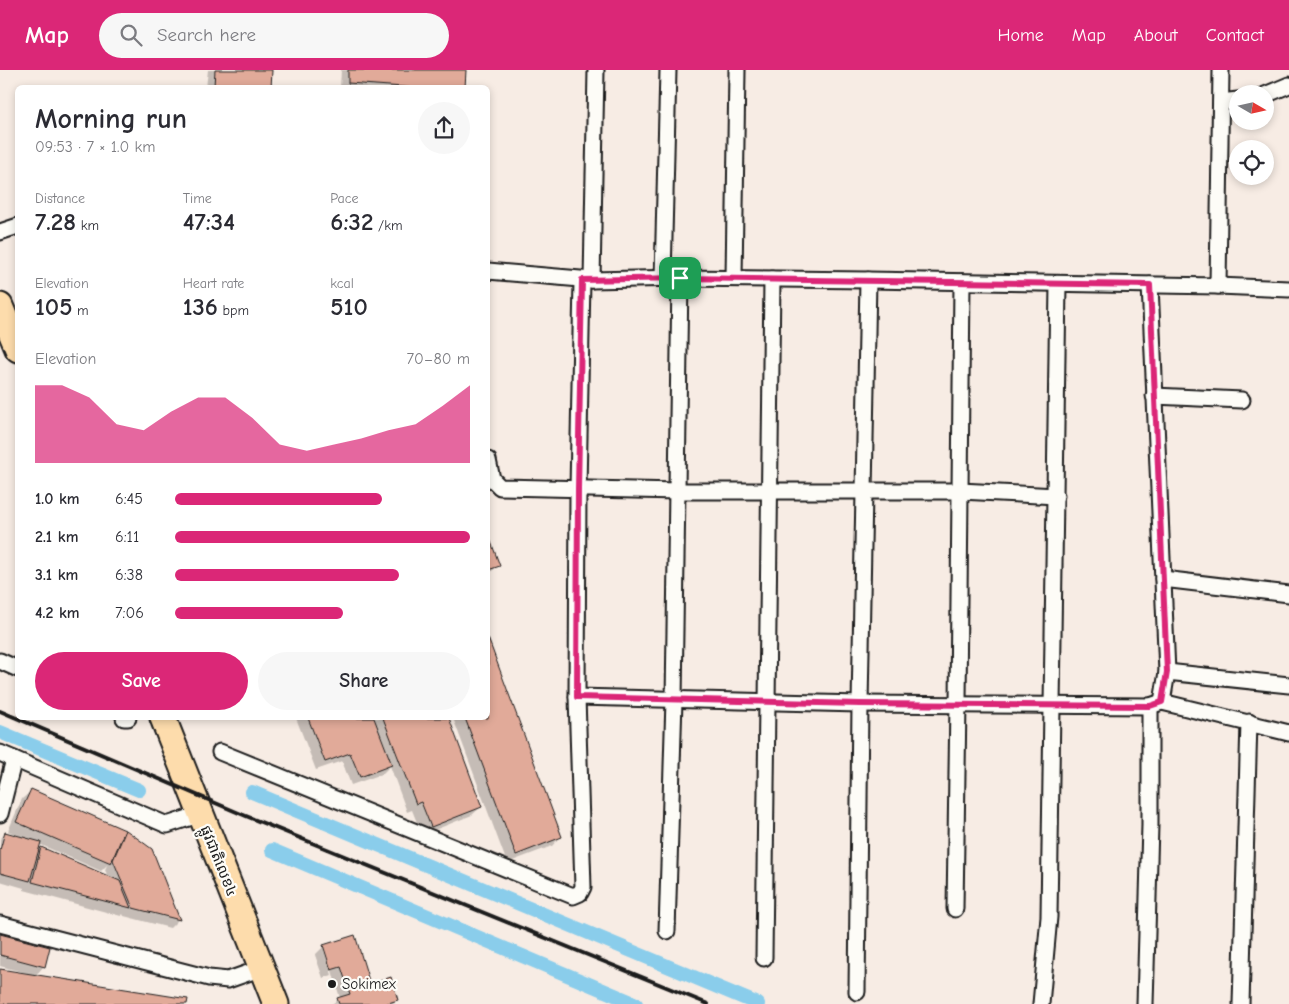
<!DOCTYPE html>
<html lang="en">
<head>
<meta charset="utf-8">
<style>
	:root { --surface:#fff; --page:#f7f7f7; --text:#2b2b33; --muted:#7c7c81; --accent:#db2777 }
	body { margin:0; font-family:"Comic Neue","Noto Sans Khmer",sans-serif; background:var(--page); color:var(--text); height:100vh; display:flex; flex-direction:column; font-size:19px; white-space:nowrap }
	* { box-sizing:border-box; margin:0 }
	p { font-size:16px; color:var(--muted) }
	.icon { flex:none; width:28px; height:28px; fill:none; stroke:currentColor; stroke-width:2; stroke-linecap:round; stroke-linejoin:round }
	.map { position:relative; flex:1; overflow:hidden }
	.drawer { position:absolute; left:15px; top:15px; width:475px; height:635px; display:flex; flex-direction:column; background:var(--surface); border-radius:8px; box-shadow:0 2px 8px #0003 }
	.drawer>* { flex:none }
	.needle { width:32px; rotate:99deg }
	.tools { position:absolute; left:1229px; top:15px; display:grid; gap:10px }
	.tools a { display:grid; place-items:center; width:45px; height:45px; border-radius:50%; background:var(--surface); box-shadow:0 2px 8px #0003; font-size:25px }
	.pin { position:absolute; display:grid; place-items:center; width:42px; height:42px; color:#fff; margin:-21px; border-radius:10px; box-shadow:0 2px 8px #0006 }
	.round { display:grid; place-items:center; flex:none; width:52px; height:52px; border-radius:26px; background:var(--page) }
	.summary { display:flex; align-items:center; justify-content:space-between; height:85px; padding:0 20px }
	h1 { font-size:28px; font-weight:800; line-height:38px }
	.metrics { display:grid; grid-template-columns:repeat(3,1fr); gap:8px; height:85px; padding:5px 20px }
	.metrics div { display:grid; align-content:center }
	.metrics b { font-size:25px; font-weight:800 }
	.metrics small { font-size:14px; font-weight:400 }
	.metrics p { font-size:14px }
	.chart { height:140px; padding:10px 20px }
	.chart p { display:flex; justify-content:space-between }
	.chart svg { width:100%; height:90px; margin-top:5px; fill:var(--accent); opacity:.7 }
	.cta { display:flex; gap:10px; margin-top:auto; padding:10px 20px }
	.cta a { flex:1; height:58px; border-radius:30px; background:var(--accent); color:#fff; font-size:20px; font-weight:800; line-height:58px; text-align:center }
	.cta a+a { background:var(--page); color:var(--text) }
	ul { padding:0 20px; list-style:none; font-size:16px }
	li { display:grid; grid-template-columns:80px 60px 1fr; align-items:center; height:38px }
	li i { height:12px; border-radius:6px; background:var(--accent) }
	header { display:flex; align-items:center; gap:30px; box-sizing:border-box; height:70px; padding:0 25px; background:var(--accent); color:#fff }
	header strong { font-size:24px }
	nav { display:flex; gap:28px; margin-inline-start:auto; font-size:18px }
	.search { width:350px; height:45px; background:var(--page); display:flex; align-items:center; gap:12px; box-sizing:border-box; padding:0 18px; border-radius:28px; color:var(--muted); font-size:19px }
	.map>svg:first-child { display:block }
</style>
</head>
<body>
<header>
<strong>Map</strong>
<div class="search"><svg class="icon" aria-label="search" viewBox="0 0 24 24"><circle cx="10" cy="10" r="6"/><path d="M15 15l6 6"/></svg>Search here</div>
<nav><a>Home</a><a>Map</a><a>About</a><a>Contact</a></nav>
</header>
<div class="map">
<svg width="1289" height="934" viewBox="0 0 1289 934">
	<rect width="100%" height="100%" fill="#f7ece4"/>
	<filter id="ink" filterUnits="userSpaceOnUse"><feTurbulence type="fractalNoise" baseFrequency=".02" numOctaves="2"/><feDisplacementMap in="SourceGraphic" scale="10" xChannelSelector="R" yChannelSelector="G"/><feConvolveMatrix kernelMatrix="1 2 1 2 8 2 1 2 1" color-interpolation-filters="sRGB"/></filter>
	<g filter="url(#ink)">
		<g fill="#0003" fill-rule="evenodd">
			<path d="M 208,0 L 271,0 L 270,18 L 206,18 Z"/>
			<path d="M 341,0 L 464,0 L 463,18 L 340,18 Z"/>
			<path d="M 488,467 L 498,495 L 488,505 Z"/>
			<path d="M 488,571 L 560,767 L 552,776 L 507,793 L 453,648 L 488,648 Z"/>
			<path d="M 296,648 L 447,648 L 481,737 L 472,745 L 422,765 L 412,740 L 407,742 L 390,696 L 382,704 L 351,715 L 342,691 L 316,700 Z"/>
			<path d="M 31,721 L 120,768 L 126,762 L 151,780 L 178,850 L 170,858 L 124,846 L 123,844 L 121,846 L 24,820 L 24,818 L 0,811 L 0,769 L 5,764 L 18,767 L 19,766 L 8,761 L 22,729 ZM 39,774 L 101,801 L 107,795 L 105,800 L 108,807 L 41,778 L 37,782 Z"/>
			<path d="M 0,866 L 44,896 L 35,906 L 186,934 L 0,934 L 0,900 L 25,904 L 26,903 L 0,896 Z"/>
			<path d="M 324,876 L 370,915 L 397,929 L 392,934 L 332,934 L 340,928 L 326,880 L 324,880 L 332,905 L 323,908 L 315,885 Z"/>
		</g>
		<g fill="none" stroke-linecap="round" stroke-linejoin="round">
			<g stroke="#8acdeb" stroke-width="14">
				<path d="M 0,662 L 139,720"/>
				<path d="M 252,722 L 758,934"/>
				<path d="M 272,780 L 636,934"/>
			</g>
		</g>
		<g fill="#e1aa99" stroke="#1c1c1c">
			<path d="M 215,0 L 272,0 L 271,18 L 214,16 Z"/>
			<path d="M 348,0 L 466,0 L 465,18 L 417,18 L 348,13 Z"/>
			<path d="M 488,464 L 500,496 L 488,500 Z"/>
			<path d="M 488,568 L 562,767 L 516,785 L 465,648 L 488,648 Z"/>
			<path d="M 308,648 L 374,648 L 392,695 L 360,707 L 350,683 L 325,692 Z"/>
			<path d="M 383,648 L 449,648 L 482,737 L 431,757 L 421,732 L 416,734 Z"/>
			<path d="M 31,719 L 125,760 L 111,793 L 16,752 Z"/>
			<path d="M 126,760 L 152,779 L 180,850 L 133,838 L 113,790 Z"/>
			<path d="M 5,762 L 41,772 L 30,811 L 0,803 L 0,780 Z"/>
			<path d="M 41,777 L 120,811 L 131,838 L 32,812 Z"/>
			<path d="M 0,864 L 50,877 L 45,897 L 0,885 Z"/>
			<path d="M 355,865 L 370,914 L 391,907 L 398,930 L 385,934 L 339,934 L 337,928 L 350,924 L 341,897 L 331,900 L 323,875 Z"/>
			<path d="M 0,899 L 188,929 L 187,934 L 0,934 Z"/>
		</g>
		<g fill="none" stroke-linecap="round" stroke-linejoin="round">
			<g stroke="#1c1c1c" stroke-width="19">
				<g id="minor">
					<path d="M 1265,25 L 1289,15"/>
					<path d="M 1221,32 L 1238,30"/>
					<path d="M 0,162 L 18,156"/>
					<path d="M 488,201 L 592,210 L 680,208 L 868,210 L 1218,216 L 1289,219"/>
					<path d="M 663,208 L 668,0"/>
					<path d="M 734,208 L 737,0"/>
					<path d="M 592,210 L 596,0"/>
					<path d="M 1150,215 L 1167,602 L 1162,632"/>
					<path d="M 1218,216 L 1221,0"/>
					<path d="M 1154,326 L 1242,330"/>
					<path d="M 488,390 L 492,409 L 500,417 L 678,421 L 960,421 L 1056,426"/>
					<path d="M 1163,509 L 1289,524"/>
					<path d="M 0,591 L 18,599"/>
					<path d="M 1167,602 L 1289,615"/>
					<path d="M 577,627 L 860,634 L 1150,636 L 1162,632 L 1289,663"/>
					<path d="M 124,648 L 128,648"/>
					<path d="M 220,682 L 573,826 L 580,823 L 583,817 L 577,627 L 578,419 L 582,210"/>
					<path d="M 0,683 L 167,755 L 201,744"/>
					<path d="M 0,744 L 14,689"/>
					<path d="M 955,839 L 958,633 L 962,212"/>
					<path d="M 0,854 L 209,908 L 228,910 L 262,898"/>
					<path d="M 667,861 L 674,630 L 680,208"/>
					<path d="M 764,888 L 772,209"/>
					<path d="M 857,922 L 860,634 L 868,210"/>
					<path d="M 1041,934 L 1049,847 L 1058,214"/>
					<path d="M 1145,934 L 1150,755 L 1150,636"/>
					<path d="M 1241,934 L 1249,652"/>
				</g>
			</g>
			<g stroke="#1c1c1c" stroke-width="29">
				<g id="trunk">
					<path d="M 0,236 L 18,279"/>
					<path d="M 163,648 L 276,934"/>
				</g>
			</g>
			<use href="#minor" stroke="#fdfcf7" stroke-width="15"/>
			<use href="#trunk" stroke="#fddcac" stroke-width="25"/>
			<path stroke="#1c1c1c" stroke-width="4" d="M 0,641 L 246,746 L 708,934"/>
		</g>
	</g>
	<g fill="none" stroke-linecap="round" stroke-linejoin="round" filter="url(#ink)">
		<g stroke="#fff" stroke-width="10">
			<path id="route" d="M 680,208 L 1150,215 L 1167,602 L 1162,632 L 1150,636 L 860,634 L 577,627 L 578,419 L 582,210 Z"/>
		</g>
		<use href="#route" stroke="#db2777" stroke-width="6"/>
	</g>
	<circle fill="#1c1c1c" stroke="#fdfcf7" stroke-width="2" cx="332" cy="914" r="5"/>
	<g text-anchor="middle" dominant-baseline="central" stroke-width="4.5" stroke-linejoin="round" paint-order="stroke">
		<g font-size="15" fill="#1c1c1c" stroke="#fdfcf7">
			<text transform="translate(219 791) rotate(68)">ផ្លូវជាតិលេខ៤</text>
		</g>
		<g font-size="15" fill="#1c1c1c" stroke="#fdfcf7" text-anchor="start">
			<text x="342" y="914">Sokimex</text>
		</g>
	</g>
</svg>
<div class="tools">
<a><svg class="needle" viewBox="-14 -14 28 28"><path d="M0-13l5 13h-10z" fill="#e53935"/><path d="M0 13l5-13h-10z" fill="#7c7c81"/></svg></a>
<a><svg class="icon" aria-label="locate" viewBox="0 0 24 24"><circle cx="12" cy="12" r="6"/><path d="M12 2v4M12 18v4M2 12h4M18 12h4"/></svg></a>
</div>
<div class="pin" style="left:680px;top:208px;background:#1e9e55"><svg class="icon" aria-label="arrive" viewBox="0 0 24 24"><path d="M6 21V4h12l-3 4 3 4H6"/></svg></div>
<section class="drawer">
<div class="summary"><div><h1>Morning run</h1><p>09:53 · 7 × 1.0 km</p></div><a class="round"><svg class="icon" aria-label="share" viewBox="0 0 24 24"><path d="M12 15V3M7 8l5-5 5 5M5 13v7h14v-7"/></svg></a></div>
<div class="metrics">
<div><p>Distance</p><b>7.28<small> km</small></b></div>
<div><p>Time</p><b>47:34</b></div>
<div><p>Pace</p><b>6:32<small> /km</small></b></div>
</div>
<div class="metrics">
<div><p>Elevation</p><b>105<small> m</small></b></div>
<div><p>Heart rate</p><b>136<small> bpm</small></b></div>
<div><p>kcal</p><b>510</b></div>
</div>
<div class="chart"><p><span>Elevation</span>70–80 m</p>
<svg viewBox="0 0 160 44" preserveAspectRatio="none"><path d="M0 44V6L10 6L20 12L30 25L40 28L50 19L60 12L70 12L80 22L90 35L100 38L110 35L120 32L130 28L140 25L150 16L160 6V44z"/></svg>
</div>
<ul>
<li><b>1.0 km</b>6:45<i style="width:70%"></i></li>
<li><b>2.1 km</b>6:11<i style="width:100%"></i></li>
<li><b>3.1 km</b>6:38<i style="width:76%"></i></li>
<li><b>4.2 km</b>7:06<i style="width:57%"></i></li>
</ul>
<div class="cta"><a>Save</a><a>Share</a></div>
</section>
</div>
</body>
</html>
